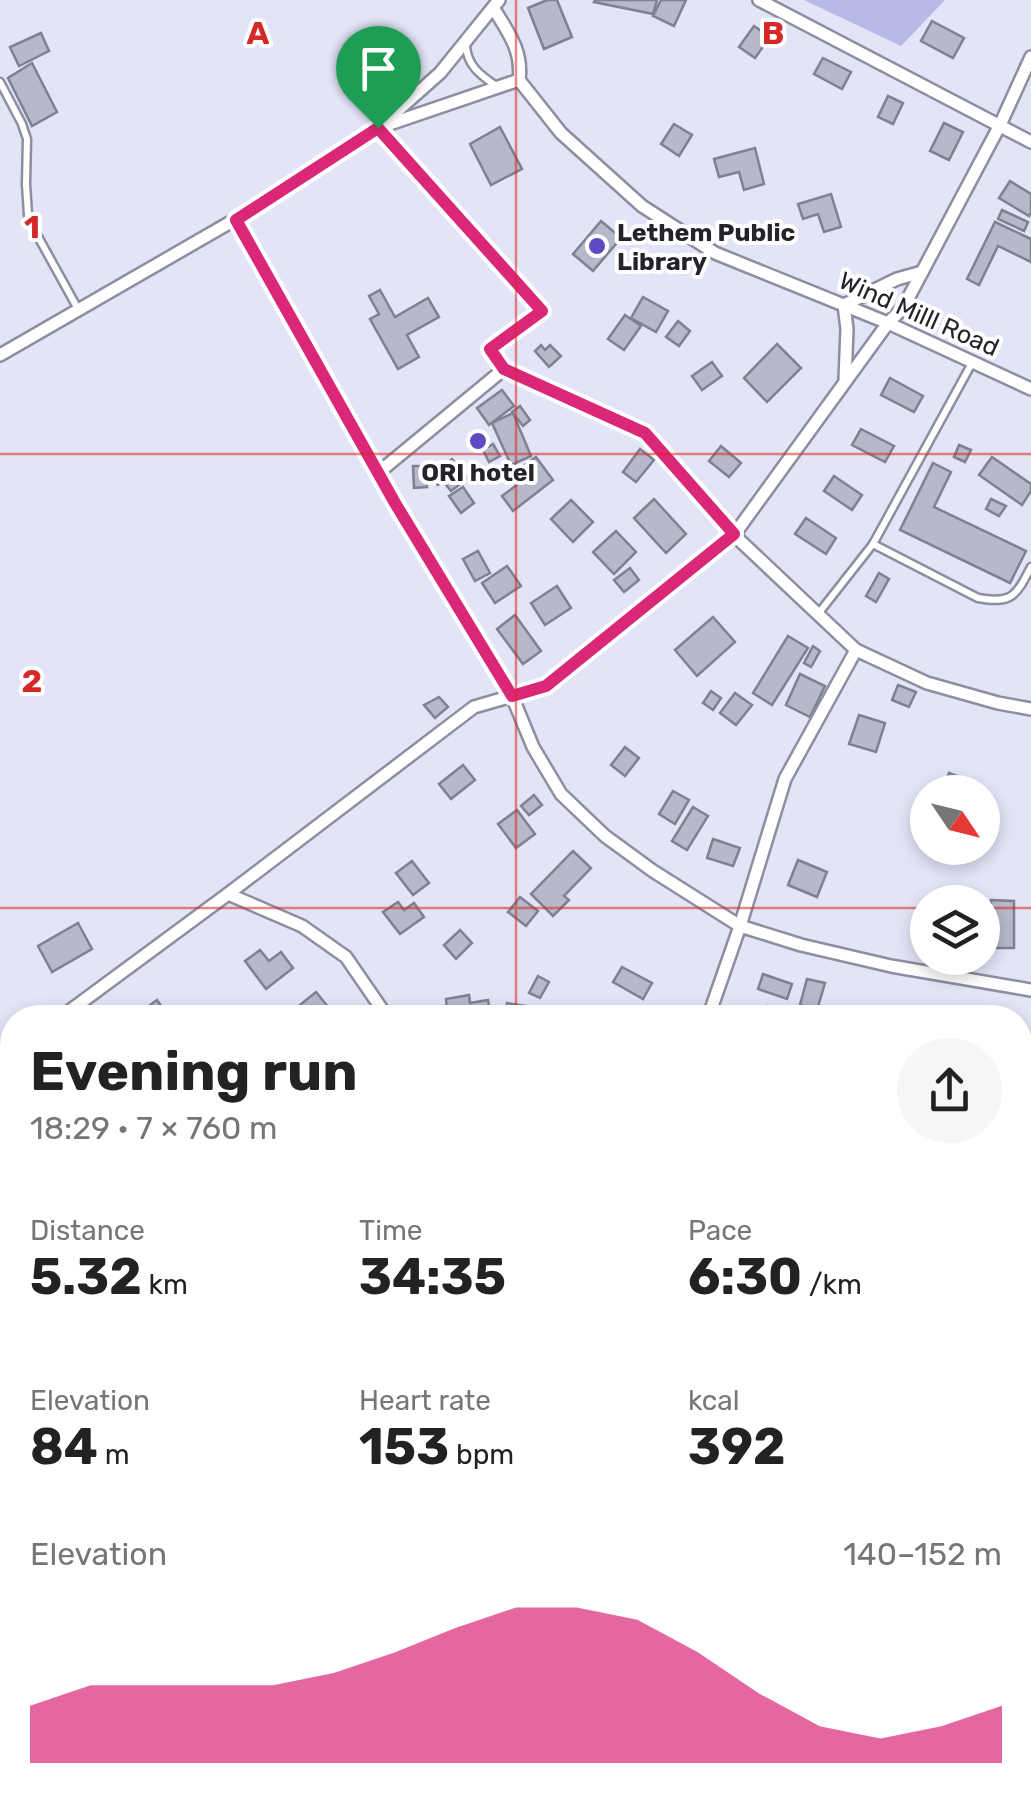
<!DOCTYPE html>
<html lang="en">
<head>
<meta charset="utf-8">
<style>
	:root { --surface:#fff; --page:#f6f6f6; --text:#222; --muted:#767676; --accent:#db2777 }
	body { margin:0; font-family:Rubik,sans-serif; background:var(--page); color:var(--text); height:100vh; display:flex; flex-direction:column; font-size:38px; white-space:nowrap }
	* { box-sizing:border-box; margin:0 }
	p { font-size:32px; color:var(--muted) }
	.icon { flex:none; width:55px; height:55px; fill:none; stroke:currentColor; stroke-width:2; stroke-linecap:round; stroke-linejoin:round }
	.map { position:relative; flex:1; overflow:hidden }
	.sheet { position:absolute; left:0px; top:1005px; width:1032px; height:812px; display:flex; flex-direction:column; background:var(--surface); border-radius:40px 40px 0 0; box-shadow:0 5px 15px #0003 }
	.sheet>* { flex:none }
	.needle { width:65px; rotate:125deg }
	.tools { position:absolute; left:910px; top:775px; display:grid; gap:20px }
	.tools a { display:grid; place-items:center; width:90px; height:90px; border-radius:50%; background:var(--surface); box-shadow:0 5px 15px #0003; font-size:50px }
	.pin { position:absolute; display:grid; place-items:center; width:85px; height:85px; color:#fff; margin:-102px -42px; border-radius:50% 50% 50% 0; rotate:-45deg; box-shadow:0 0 10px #0007 }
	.pin .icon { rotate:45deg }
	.round { display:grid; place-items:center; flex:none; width:105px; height:105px; border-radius:52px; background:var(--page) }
	.summary { display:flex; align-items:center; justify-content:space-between; height:170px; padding:0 30px }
	h1 { font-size:55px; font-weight:700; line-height:75px }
	.metrics { display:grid; grid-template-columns:repeat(3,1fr); gap:15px; height:170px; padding:10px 30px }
	.metrics div { display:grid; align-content:center }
	.metrics b { font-size:50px; font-weight:700 }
	.metrics small { font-size:28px; font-weight:400 }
	.metrics p { font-size:28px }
	.chart { height:280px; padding:20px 30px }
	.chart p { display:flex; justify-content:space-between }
	.chart svg { width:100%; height:180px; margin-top:10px; fill:var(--accent); opacity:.7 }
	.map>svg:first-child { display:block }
</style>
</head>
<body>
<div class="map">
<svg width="1031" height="1816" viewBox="0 0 1031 1816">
	<rect width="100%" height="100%" fill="#e3e4f7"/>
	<g fill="#b8b9e4">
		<path d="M 804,0 L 945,0 L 901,46 Z"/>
		<path d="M 1031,1253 L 1031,1635 L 1020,1637 L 1020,1255 Z"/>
	</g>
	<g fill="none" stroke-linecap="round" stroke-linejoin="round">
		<path stroke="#a3a2e6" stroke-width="4" d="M 832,1805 L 867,1816"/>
	</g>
	<g fill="#b7b8ca" stroke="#7f8092" stroke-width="2.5">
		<path d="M 547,0 L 557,0 L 572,37 L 544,49 L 528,8 Z"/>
		<path d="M 595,0 L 657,0 L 653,14 L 594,2 Z"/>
		<path d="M 661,0 L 686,0 L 674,26 L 653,16 Z"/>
		<path d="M 932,21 L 964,38 L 953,58 L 921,41 Z"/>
		<path d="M 754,26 L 770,37 L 755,58 L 739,47 Z"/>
		<path d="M 41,33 L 49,51 L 19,66 L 10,47 Z"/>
		<path d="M 823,58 L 851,72 L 842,89 L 814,74 Z"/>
		<path d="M 32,63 L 57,112 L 32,126 L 8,78 Z"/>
		<path d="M 888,96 L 903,103 L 893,124 L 878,117 Z"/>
		<path d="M 944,123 L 963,132 L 949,160 L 930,151 Z"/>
		<path d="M 674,124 L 692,135 L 679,156 L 661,144 Z"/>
		<path d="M 500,127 L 522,169 L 491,185 L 470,144 Z"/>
		<path d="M 755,148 L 764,184 L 744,190 L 739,172 L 719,177 L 714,159 Z"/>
		<path d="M 1010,181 L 1031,194 L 1031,213 L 1029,216 L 999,198 Z"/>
		<path d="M 831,194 L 841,227 L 824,232 L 818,214 L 803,219 L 798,204 Z"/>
		<path d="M 1002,210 L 1028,222 L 1024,231 L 998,219 Z"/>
		<path d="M 601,221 L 621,238 L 593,271 L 573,254 Z"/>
		<path d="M 995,222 L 1031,239 L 1031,262 L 998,246 L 979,285 L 967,279 Z"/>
		<path d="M 380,290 L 395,317 L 428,298 L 439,317 L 407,335 L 419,357 L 398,369 L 370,319 L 379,314 L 369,296 Z"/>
		<path d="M 643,297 L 668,311 L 656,332 L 631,318 Z"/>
		<path d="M 625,315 L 641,326 L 624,350 L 608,339 Z"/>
		<path d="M 678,321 L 690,331 L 679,346 L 666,337 Z"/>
		<path d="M 777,344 L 801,368 L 767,402 L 744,378 Z"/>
		<path d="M 541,345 L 545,350 L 550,345 L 561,356 L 549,367 L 535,351 Z"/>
		<path d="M 712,362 L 722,376 L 702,390 L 692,376 Z"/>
		<path d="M 890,378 L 923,396 L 914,412 L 881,395 Z"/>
		<path d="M 502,390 L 514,406 L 489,425 L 477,408 Z"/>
		<path d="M 520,406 L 530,420 L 523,426 L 512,412 Z"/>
		<path d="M 513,413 L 531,456 L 511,465 L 492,423 Z"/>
		<path d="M 861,429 L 894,446 L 885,462 L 852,445 Z"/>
		<path d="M 480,431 L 488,442 L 476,451 L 468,440 Z"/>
		<path d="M 493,444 L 500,456 L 489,462 L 483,450 Z"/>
		<path d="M 959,445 L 971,450 L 965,462 L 954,457 Z"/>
		<path d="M 721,446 L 741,463 L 729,477 L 709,461 Z"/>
		<path d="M 640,449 L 654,460 L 636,482 L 623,472 Z"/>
		<path d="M 536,457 L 553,480 L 513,511 L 502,496 L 530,475 L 523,466 Z"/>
		<path d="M 992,457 L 1031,484 L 1031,491 L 1022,505 L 979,475 Z"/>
		<path d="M 452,459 L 468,478 L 451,491 L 443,481 L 438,485 L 431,477 Z"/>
		<path d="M 933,463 L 951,472 L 934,507 L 1026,551 L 1010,583 L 900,530 Z"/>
		<path d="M 413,466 L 426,466 L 427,487 L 414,488 Z"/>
		<path d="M 834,476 L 862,495 L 852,510 L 824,491 Z"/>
		<path d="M 463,487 L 474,503 L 461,513 L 449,496 Z"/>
		<path d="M 654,499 L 686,534 L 666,553 L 634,518 Z"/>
		<path d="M 991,499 L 1006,506 L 999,516 L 986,509 Z"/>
		<path d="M 571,500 L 593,522 L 573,542 L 551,519 Z"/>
		<path d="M 806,518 L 836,538 L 826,554 L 795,534 Z"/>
		<path d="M 616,531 L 636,552 L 614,574 L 593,552 Z"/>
		<path d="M 478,551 L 490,573 L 475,581 L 463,559 Z"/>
		<path d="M 507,566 L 521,586 L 495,603 L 482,583 Z"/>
		<path d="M 630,568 L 639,580 L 624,592 L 614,580 Z"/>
		<path d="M 879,573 L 889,579 L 876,602 L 866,596 Z"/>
		<path d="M 557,586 L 571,608 L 545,625 L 531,603 Z"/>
		<path d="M 515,615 L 541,651 L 523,664 L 497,629 Z"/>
		<path d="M 713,617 L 735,642 L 697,676 L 675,650 Z"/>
		<path d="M 788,636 L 808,648 L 772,705 L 753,693 Z"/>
		<path d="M 813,646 L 820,651 L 811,667 L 804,663 Z"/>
		<path d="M 800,674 L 825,686 L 810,717 L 786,705 Z"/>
		<path d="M 898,685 L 916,692 L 909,707 L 892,700 Z"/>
		<path d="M 711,691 L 721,698 L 713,710 L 703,703 Z"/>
		<path d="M 735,693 L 752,705 L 736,725 L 720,713 Z"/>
		<path d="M 439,697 L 448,707 L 435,718 L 424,705 Z"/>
		<path d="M 859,715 L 885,723 L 876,752 L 849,744 Z"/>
		<path d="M 625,747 L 639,758 L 625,776 L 611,765 Z"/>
		<path d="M 463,765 L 475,780 L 451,799 L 439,784 Z"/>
		<path d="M 949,773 L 973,782 L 970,792 L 951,792 L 943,790 Z"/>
		<path d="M 673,791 L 689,800 L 675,824 L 659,814 Z"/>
		<path d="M 534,795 L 542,805 L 529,815 L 521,806 Z"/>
		<path d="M 693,807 L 708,816 L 687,850 L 672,841 Z"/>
		<path d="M 517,810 L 535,834 L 516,848 L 498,824 Z"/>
		<path d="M 713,839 L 740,848 L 733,866 L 707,858 Z"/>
		<path d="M 573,851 L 591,868 L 564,896 L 569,900 L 553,916 L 531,894 Z"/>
		<path d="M 798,860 L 827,872 L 817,897 L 788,885 Z"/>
		<path d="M 412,861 L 429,883 L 413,895 L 396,873 Z"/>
		<path d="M 520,897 L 538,911 L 526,926 L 508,912 Z"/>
		<path d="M 991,900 L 1014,901 L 1014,948 L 990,948 Z"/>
		<path d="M 398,902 L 404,910 L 414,903 L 424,917 L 400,934 L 383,912 Z"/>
		<path d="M 78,923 L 92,949 L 52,972 L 38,946 Z"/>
		<path d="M 460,930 L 472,943 L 456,959 L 444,945 Z"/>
		<path d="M 260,950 L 269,961 L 281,952 L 293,968 L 266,989 L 245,961 Z"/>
		<path d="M 622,967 L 652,983 L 643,999 L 613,982 Z"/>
		<path d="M 763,974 L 792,984 L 787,999 L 758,989 Z"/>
		<path d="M 538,976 L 549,982 L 540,998 L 529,993 Z"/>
		<path d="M 807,979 L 825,983 L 817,1010 L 800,1005 Z"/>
		<path d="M 316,992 L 329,1008 L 318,1018 L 284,1018 Z"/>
		<path d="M 469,995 L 470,1003 L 488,1000 L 491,1018 L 448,1018 L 446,999 Z"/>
		<path d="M 157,1000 L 169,1018 L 138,1018 L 136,1015 Z"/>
		<path d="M 507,1003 L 526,1006 L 523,1018 L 505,1018 Z"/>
		<path d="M 767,1006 L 783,1009 L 781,1018 L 764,1018 Z"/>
		<path d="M 0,1259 L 12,1267 L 12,1273 L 2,1289 L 0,1287 Z"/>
		<path d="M 12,1330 L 12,1361 L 0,1352 Z"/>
		<path d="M 12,1389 L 12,1428 L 8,1429 L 0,1393 Z"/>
		<rect x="290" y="1806" width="28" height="10"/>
		<path d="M 7,1809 L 35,1809 L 35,1816 L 6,1816 Z"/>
	</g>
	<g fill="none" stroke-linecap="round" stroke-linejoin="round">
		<g stroke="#8d8ea0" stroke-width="11">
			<g id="service">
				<path d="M 466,44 C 466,65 481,76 498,87"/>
				<path d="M 0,82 L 22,124 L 27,139 L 26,184 L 28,215 L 36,233 L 78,309"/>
				<path d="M 873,544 L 978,598 C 1012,604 1016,596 1031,567"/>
				<path d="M 818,614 L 873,544 L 972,363"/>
			</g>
		</g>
		<g stroke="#8d8ea0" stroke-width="16">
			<g id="minor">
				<path d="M 759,0 L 1031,142"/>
				<path d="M 494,9 C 508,32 523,51 519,80 L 561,133 L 642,206 L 715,253 L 888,323 L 1031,389"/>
				<path d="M 236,219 L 378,128 L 440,73 L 499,0"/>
				<path d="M 0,355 L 236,219 L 395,503 L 512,696 L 546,685 L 734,535 L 856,650 L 927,683 L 998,703 L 1031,709"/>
				<path d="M 504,369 L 490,349 L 543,311 L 378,128 L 519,80"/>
				<path d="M 845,379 L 847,329 L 844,305 L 897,279 L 922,272"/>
				<path d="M 378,473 L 504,369 L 645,433 L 734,535 L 888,323 L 903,308 L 1000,125 L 1031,57"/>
				<path d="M 228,894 L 302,926 L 346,957 L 388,1018"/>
				<path d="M 60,1018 L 228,894 L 474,707 L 512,696 L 533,747 L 561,794 L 605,836 L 653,871 L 740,926 L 801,945 L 891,966 L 1031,990"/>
				<path d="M 708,1018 L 740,926 L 785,779 L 856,650"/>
				<path d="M 1031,1051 L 1028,1225 L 1031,1227"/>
				<path d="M 0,1061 L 12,1052"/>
				<path d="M 0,1197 L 12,1231"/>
				<path d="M 0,1233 L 12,1241"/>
				<path d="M 1020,1649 L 1031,1649"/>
				<path d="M 221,1816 L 222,1805"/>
				<path d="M 786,1816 L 786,1805"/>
			</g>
		</g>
		<use href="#service" stroke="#fff" stroke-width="6"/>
		<use href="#minor" stroke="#fff" stroke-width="11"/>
	</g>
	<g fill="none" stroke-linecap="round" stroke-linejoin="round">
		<g stroke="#fff" stroke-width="20">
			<path id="route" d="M 378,128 L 542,311 L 490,349 L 504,369 L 645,433 L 734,534 L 546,686 L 512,696 L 395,503 L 236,220 Z"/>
		</g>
		<use href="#route" stroke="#db2777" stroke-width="12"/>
	</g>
	<path fill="none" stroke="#d62828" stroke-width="2.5" stroke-opacity="0.55" d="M 516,0 L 516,1018M 0,454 L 1031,454M 0,908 L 928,908M 982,908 L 1031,908M 0,1362 L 12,1362M 1020,1362 L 1031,1362M 516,1805 L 516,1816"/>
	<g fill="#5c4bc3" stroke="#fff" stroke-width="4">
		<circle cx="597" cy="246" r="10"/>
		<circle cx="478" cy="441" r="10"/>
	</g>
	<g text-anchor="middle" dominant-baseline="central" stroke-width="8" stroke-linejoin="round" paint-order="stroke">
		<g font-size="25" font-weight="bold" fill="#23232a" stroke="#fff" text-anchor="start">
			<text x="617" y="232">Lethem Public<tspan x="617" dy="29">Library</tspan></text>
			<text x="478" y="472" text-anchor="middle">ORI hotel</text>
		</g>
		<g font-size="25" fill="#23232a" stroke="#fff">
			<text transform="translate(919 314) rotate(24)">Wind Milll Road</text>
		</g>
	</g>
	<g font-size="32" text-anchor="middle" font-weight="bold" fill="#d62828" stroke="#fff" stroke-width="8" stroke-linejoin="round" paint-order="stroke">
		<text x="258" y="44">A</text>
		<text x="773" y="44">B</text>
		<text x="32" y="238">1</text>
		<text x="32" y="692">2</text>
	</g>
</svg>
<div class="tools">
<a><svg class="needle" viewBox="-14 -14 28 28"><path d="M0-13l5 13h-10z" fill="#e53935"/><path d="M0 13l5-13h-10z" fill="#767676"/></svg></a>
<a><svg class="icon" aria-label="layers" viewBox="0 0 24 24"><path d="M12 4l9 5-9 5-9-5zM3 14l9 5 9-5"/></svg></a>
</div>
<div class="pin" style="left:378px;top:128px;background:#1e9e55"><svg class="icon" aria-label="arrive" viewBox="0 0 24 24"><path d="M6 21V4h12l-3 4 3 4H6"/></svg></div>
<section class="sheet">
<div class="summary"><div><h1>Evening run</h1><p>18:29 · 7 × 760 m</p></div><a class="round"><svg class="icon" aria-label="share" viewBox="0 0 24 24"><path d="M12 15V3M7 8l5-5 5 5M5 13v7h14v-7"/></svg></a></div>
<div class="metrics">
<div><p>Distance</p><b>5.32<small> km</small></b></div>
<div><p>Time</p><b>34:35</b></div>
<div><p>Pace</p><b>6:30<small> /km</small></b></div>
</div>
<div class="metrics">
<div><p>Elevation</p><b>84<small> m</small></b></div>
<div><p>Heart rate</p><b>153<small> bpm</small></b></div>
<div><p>kcal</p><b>392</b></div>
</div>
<div class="chart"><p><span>Elevation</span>140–152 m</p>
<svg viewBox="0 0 160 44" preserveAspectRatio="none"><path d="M0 44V30L10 25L20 25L30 25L40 25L50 22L60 17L70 11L80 6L90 6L100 9L110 17L120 27L130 35L140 38L150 35L160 30V44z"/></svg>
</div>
</section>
</div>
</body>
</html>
